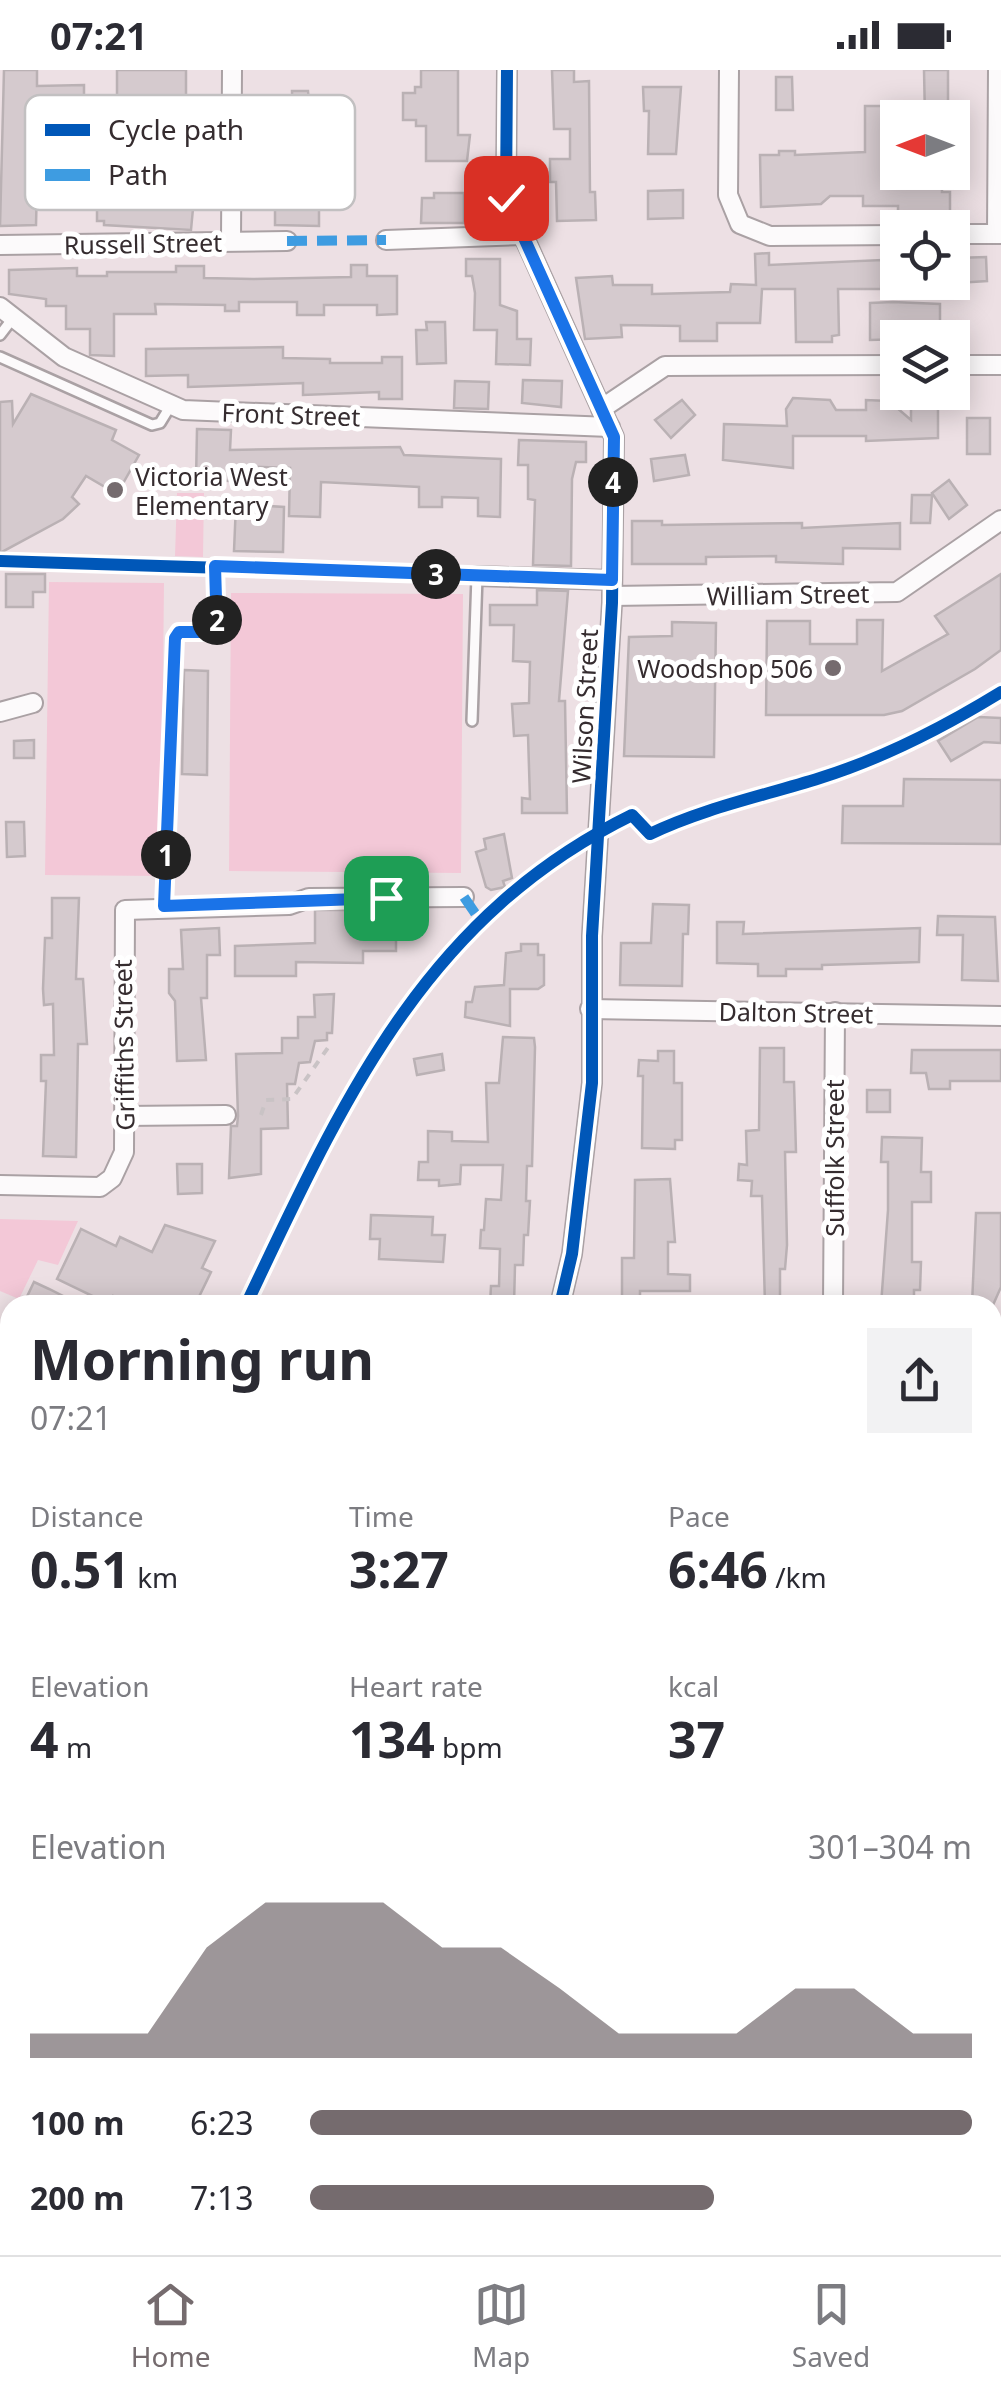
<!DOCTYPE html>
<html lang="en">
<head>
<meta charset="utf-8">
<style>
	:root { --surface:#fff; --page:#f2f2f3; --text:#2b2b33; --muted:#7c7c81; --line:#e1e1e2; --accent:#756b6e }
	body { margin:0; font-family:"Noto Sans",sans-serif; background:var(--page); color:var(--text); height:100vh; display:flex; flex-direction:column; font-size:38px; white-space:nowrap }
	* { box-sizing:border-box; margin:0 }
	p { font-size:32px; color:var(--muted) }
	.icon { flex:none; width:55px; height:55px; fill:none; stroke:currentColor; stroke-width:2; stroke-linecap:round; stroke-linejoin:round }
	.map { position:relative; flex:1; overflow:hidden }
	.sheet { position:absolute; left:0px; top:1225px; width:1002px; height:960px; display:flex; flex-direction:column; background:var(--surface); border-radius:30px 30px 0 0; box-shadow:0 5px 25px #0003 }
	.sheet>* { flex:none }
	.needle { width:65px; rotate:270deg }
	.buttons { position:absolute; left:880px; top:30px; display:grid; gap:20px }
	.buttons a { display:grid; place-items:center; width:90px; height:90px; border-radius:0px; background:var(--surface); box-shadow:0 5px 25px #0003; font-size:50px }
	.pin { position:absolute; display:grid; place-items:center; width:85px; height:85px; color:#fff; margin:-42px; border-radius:20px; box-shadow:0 5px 15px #0006 }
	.km { position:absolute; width:50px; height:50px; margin:-25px; border-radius:50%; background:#222; color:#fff; font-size:28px; line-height:50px; text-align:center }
	.round { display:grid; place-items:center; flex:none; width:105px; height:105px; border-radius:0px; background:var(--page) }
	.overview { display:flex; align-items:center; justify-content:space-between; height:170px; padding:0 30px }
	h1 { font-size:55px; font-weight:700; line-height:75px }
	.stats { display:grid; grid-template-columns:repeat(3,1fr); gap:15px; height:170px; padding:10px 30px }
	.stats div { display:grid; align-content:center }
	.stats b { font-size:50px; font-weight:700 }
	.stats small { font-size:28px; font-weight:400 }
	.stats p { font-size:28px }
	.chart { height:280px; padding:20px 30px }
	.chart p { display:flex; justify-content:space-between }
	.chart svg { width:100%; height:180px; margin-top:10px; fill:var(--accent); opacity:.7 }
	ul { padding:0 30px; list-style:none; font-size:32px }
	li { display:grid; grid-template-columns:160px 120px 1fr; align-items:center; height:75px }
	li i { height:25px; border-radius:12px; background:var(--accent) }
	.status { display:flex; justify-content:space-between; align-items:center; height:70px; padding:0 50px; background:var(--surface); direction:ltr }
	.status svg { height:28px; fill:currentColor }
	.tabs { display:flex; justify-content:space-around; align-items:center; height:140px; border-top:2px solid var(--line); background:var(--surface); font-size:28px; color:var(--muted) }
	.tabs a { display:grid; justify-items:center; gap:5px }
	.tabs .on { color:var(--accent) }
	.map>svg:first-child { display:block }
</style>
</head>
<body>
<div class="status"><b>07:21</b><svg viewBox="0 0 49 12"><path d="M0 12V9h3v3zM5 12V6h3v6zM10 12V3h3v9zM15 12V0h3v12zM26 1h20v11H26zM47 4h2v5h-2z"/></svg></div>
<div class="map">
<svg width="1001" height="2185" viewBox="0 0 1001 2185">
	<rect width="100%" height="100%" fill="#ede0e4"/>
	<g fill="#f3c8d7">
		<path d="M 177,423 L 204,423 L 203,487 L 175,486 Z"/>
		<path d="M 49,512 L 164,513 L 161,806 L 45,805 Z"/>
		<path d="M 231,523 L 463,524 L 461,803 L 229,801 Z"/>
		<path d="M 0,1149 L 78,1151 L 58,1195 L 38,1190 L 19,1229 L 0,1221 Z"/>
		<rect x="0" y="1506" width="10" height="84"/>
	</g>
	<g fill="#d5cace" stroke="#bab1b4" stroke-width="2.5">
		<path d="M 4,0 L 37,0 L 37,16 L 84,15 L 84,35 L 39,36 L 36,155 L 0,156 Z"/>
		<path d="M 117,0 L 186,0 L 186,73 L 190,73 L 190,128 L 194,128 L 191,160 L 104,155 L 104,151 L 97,151 L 97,117 L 147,117 L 147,55 L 95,56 L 95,40 L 117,39 Z"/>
		<path d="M 421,0 L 458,0 L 458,65 L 470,65 L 467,91 L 426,91 L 426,56 L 416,56 L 416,50 L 403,50 L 403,23 L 415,23 L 415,17 L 421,17 Z"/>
		<path d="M 552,0 L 574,0 L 574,12 L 589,11 L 590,122 L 595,122 L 596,150 L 557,151 L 556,112 L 550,112 L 550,89 L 570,89 L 570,59 L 554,59 Z"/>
		<path d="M 924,0 L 948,0 L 948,48 L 925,48 Z"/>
		<path d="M 776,7 L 792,7 L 793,40 L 776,40 Z"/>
		<path d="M 643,17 L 681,17 L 676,84 L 648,84 L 649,41 L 644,41 Z"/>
		<path d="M 292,21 L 308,21 L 309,32 L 333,31 L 330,105 L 319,104 L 319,156 L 275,155 L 275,138 L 281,138 L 281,120 L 285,120 L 285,66 L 293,66 Z"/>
		<path d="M 865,36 L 890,36 L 885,94 L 898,94 L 898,102 L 942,102 L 942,122 L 950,122 L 950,145 L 898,146 L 898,136 L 863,136 L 863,126 L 830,126 L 821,134 L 761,137 L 760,85 L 779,85 L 779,81 L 795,81 L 795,85 L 865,82 Z"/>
		<path d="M 683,120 L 683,148 L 648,149 L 648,121 Z"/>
		<path d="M 434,123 L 464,123 L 464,153 L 421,153 L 422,128 L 434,128 Z"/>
		<path d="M 769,183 L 769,195 L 882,190 L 881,219 L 838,219 L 839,265 L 832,266 L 832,272 L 796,272 L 795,219 L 762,219 L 760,253 L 717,253 L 717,271 L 680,271 L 680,256 L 621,255 L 622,267 L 585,269 L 576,208 L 612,206 L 613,215 L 652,215 L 652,224 L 730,222 L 731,214 L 756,215 L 755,184 Z"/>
		<path d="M 986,187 L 987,211 L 957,213 L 956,188 Z"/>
		<path d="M 466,189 L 500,189 L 500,235 L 517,241 L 517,269 L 531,269 L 530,295 L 496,294 L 497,260 L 474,260 L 475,223 L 472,206 L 466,206 Z"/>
		<path d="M 351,195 L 367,195 L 367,206 L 397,206 L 397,244 L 377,245 L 377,235 L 324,235 L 324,245 L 297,245 L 297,232 L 239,232 L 239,241 L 225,241 L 225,235 L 155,234 L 156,244 L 114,244 L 114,286 L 90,285 L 90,259 L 66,259 L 66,236 L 46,236 L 46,229 L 9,224 L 9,200 L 77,198 L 77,206 L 107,206 L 107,202 L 176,202 L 176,196 L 204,196 L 204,208 L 253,209 L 351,207 Z"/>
		<path d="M 893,232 L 940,234 L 940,268 L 870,270 L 870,233 Z"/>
		<path d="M 426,252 L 445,252 L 446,293 L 417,294 L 416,260 L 427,260 Z"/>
		<path d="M 283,277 L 283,288 L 330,289 L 330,293 L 382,293 L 382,287 L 402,287 L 402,329 L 379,329 L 379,322 L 303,325 L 303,313 L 188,317 L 188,305 L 146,306 L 146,279 Z"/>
		<path d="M 523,310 L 562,311 L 561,337 L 522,333 Z"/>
		<path d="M 455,311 L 489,312 L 488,339 L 454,338 Z"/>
		<path d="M 31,324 L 116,360 L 112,370 L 139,385 L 117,424 L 86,406 L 72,427 L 79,434 L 63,449 L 0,483 L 0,332 L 12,331 L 13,354 Z"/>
		<path d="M 793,328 L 830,330 L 836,340 L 866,340 L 866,330 L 889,331 L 911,350 L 911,333 L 938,333 L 938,368 L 866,371 L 866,366 L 793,366 L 793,398 L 723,390 L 724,354 L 787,356 L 786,339 Z"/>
		<path d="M 682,330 L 695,345 L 671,368 L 655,350 Z"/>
		<rect x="967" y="348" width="23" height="36"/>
		<path d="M 197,359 L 231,360 L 230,380 L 400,377 L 404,385 L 501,389 L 500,447 L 478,446 L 478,428 L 442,427 L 442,437 L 419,437 L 419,417 L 321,412 L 320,447 L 289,446 L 290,398 L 230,396 L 230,411 L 196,410 Z"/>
		<path d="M 519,370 L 586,372 L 586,392 L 576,392 L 572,409 L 571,496 L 533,495 L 535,430 L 528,429 L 528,395 L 518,395 Z"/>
		<path d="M 685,385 L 689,405 L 654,411 L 651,389 Z"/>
		<path d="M 949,410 L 967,435 L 949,449 L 932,423 Z"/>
		<path d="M 912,425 L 932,425 L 930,453 L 911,453 Z"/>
		<path d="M 236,434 L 284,437 L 283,482 L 234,481 Z"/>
		<path d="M 632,451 L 662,451 L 662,455 L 802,453 L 802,458 L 900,453 L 900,479 L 843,478 L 843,494 L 776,492 L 776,486 L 706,487 L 706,494 L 632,494 Z"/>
		<path d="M 6,504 L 45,504 L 45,522 L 33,522 L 33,537 L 6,537 Z"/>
		<path d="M 1001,504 L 1001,580 L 975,599 L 902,641 L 884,645 L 766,645 L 767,551 L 810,551 L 810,574 L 857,574 L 857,550 L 883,550 L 882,601 L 948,564 L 935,546 Z"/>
		<path d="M 537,520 L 568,521 L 559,631 L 565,631 L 567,743 L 522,743 L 522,728 L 530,729 L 528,665 L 514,666 L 512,634 L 529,633 L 530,592 L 513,591 L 514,555 L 490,555 L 490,535 L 537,535 Z"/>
		<path d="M 672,552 L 716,553 L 714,687 L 624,686 L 629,567 L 672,566 Z"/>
		<path d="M 184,600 L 208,601 L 207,705 L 182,704 Z"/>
		<path d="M 978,647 L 1001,648 L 1001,673 L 984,672 L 951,691 L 938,671 Z"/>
		<path d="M 34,670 L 34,688 L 14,688 L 14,671 Z"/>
		<path d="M 904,709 L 1001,710 L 1001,774 L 842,773 L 843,736 L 903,736 Z"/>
		<path d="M 6,752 L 24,752 L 25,786 L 7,787 Z"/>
		<path d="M 504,764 L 512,808 L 503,811 L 505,817 L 491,820 L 486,817 L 476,782 L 486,779 L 484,769 Z"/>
		<path d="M 52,828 L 79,828 L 76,909 L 83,909 L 87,974 L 78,974 L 76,1087 L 43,1086 L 46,1011 L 41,1011 L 41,985 L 54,985 L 53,934 L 44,935 L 43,919 L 45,868 L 52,868 Z"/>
		<path d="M 653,834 L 689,835 L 688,864 L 683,864 L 682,916 L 620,915 L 621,873 L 651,873 Z"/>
		<path d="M 315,840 L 360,840 L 359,854 L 396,855 L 396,881 L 363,881 L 363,893 L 296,892 L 296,906 L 235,906 L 235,876 L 315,873 Z"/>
		<path d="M 938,846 L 995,847 L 998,911 L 962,910 L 963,865 L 937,865 Z"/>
		<path d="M 717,852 L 744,852 L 743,864 L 920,858 L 919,892 L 822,895 L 822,899 L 786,899 L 786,906 L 758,906 L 758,894 L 717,893 Z"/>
		<path d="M 219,858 L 220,885 L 207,885 L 207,928 L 201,928 L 206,990 L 177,991 L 175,931 L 169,923 L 169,899 L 183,899 L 181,860 Z"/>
		<path d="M 521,874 L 538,874 L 538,885 L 544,885 L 544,915 L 538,919 L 510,919 L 510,956 L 465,947 L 466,932 L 472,932 L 475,917 L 504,915 L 506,883 L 521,881 Z"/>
		<path d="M 334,924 L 332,963 L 327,963 L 327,970 L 315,971 L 310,992 L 299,993 L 295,1014 L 287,1014 L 288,1058 L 261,1059 L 261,1104 L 229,1108 L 231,1056 L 237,1056 L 238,1046 L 236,984 L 282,983 L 282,968 L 298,968 L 298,947 L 315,947 L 314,925 Z"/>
		<path d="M 503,967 L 534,968 L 535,977 L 532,1096 L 527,1096 L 526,1131 L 530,1131 L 528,1165 L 524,1165 L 523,1195 L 515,1195 L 514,1235 L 490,1235 L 491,1216 L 499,1216 L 500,1179 L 480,1178 L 481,1160 L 484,1160 L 486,1129 L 501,1130 L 503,1095 L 461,1095 L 460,1114 L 439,1116 L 439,1110 L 418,1110 L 419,1092 L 428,1092 L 428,1061 L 452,1062 L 452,1071 L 488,1072 L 486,1013 L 499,1013 Z"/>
		<path d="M 760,978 L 784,978 L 784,1012 L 794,1012 L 796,1082 L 785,1082 L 787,1175 L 785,1199 L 780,1199 L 780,1235 L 765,1235 L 762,1126 L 751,1126 L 752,1111 L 738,1110 L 739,1094 L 747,1095 L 746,1061 L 759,1060 Z"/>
		<path d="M 912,980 L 1001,980 L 1001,1011 L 950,1011 L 950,1019 L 929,1019 L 926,1003 L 911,1003 Z"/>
		<path d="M 658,981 L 674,981 L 674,1013 L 682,1013 L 682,1070 L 675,1070 L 675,1079 L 642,1078 L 643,1006 L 638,1006 L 639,990 L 658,991 Z"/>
		<path d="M 442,984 L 444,1000 L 417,1005 L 414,989 Z"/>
		<rect x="867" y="1020" width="23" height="22"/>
		<path d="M 882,1067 L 922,1068 L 921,1102 L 931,1102 L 931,1132 L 912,1132 L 912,1192 L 921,1192 L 920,1220 L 914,1220 L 914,1235 L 881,1235 L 888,1140 L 888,1092 L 881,1092 Z"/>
		<path d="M 177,1094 L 202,1094 L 202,1123 L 178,1124 Z"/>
		<path d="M 670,1109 L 675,1172 L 668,1172 L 668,1204 L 690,1205 L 690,1221 L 640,1221 L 640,1235 L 622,1235 L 622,1188 L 634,1188 L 635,1110 Z"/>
		<path d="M 976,1143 L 1001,1143 L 1001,1217 L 993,1235 L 972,1235 Z"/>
		<path d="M 371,1145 L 433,1147 L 432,1165 L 445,1165 L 443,1192 L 379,1189 L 380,1169 L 370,1169 Z"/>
		<path d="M 165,1155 L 215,1171 L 202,1198 L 211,1202 L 195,1235 L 132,1235 L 113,1226 L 109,1234 L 57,1209 L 81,1159 L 116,1176 L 120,1167 L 152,1182 Z"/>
		<path d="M 34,1212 L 49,1219 L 81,1235 L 23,1235 Z"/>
	</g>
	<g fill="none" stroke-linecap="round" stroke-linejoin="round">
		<g stroke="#aaa1a4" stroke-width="14">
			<g id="lane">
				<path d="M 0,265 L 13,248"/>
				<path d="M 0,287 L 152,355 L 160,353 L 171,335"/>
				<path d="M 472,651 L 477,506"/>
				<path d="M 164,836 L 170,641"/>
			</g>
		</g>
		<g stroke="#aaa1a4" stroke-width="22">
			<g id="street">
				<path d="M 507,0 L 506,127 L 614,367 L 612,533 L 592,866 L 592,1013 L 572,1184 L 560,1235"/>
				<path d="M 729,0 L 728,125 L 740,154 L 770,166 L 898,165"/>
				<path d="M 952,164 L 1001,164"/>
				<path d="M 997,164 L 998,0"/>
				<path d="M 386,170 L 523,165"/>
				<path d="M 231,171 L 232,0"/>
				<path d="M 0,175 L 287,171"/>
				<path d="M 0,237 L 64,287 L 183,340 L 610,357"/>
				<path d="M 952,295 L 1001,295"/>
				<path d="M 601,339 L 665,296 L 898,295"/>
				<path d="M 477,506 L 612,510"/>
				<path d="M 612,526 L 897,522 L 1001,450"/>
				<path d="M 0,642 L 33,633"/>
				<path d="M 590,939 L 1001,946"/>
				<path d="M 124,1046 L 226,1045"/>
				<path d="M 0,1115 L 100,1117 L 112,1108 L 124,1082 L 125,840 L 289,835 L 309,828 L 464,827"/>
				<path d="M 833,1235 L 835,942"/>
				<path d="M 992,1291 L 1001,1294"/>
				<path d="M 0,1491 L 10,1491"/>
				<path d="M 992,1730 L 1001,1730"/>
				<path d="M 170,2185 L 176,2175"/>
				<path d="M 485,2185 L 485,2175"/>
			</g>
		</g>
		<g stroke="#aaa1a4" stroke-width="28">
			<g id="secondary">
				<path d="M 992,1350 L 1001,1334"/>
				<path d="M 843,2175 L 846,2185"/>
			</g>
		</g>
		<g stroke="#c9c3c5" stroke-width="4" stroke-dasharray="8 8" stroke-linecap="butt">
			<path d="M 173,628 L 177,564 L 217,562 L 215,497"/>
			<path d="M 261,1045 L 266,1030 L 292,1029 L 332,972"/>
			<path d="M 0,1282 L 10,1282"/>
		</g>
		<use href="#lane" stroke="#fcfafb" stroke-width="9"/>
		<use href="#street" stroke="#fcfafb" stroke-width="18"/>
		<use href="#secondary" stroke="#fcfafb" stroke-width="22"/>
		<g stroke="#3e9ce1" stroke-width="10" stroke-dasharray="20 10" stroke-linecap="butt">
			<path d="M 287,171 L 386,170"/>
			<path d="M 464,827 L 479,849"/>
			<path d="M 0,1668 L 10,1703"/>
		</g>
		<g stroke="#fff" stroke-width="19">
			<g id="cycleway">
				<path d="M 507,0 L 506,127 L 614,367 L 612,533 L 592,866 L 592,1013 L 572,1184 L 560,1235"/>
				<path d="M 0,491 L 477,506"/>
				<path d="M 246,1235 C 341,1035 422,848 632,745 L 650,764 C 704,738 763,726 820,708 C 884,688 944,657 1001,622"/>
			</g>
		</g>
		<use href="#cycleway" stroke="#0057b8" stroke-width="12"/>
	</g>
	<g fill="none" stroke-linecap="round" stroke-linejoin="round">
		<g stroke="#fff" stroke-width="20">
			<path id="route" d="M 386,828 L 164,836 L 175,568 L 179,562 L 217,562 L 215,496 L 612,510 L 614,367 L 506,128"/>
		</g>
		<use href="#route" stroke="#1a73e8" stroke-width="12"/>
	</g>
	<g fill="#756b6e" stroke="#fff" stroke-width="4">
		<circle cx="115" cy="420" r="10"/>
		<circle cx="833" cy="598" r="10"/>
	</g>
	<g text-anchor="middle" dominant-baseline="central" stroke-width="10" stroke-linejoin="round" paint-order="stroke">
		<g font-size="25" fill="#352c2f" stroke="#fff">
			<text transform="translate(143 173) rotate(-1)">Russell Street</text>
			<text transform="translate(291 344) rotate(2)">Front Street</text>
			<text transform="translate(788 524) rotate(-1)">William Street</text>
			<text transform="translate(584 636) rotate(-87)">Wilson Street</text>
			<text transform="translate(796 942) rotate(1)">Dalton Street</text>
			<text transform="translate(123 975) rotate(-91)">Griffiths Street</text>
			<text transform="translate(834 1088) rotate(-90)">Suffolk Street</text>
		</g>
		<g font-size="25" fill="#352c2f" stroke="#fff" text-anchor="start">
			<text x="135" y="406">Victoria West<tspan x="135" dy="29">Elementary</tspan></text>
			<text x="813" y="598" text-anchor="end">Woodshop 506</text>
		</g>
	</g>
	<rect x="25" y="25" width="330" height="115" rx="15" fill="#fff" stroke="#c2c0c1" stroke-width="2.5"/>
	<rect x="45" y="54" width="45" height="12" fill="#0057b8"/>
	<rect x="45" y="99" width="45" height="12" fill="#3e9ce1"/>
	<g font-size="28" fill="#352c2f">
		<text x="108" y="70">Cycle path</text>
		<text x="108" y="115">Path</text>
	</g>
</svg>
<div class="buttons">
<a><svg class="needle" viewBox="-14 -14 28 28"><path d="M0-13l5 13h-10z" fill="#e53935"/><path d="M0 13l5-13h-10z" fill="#7c7c81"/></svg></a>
<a><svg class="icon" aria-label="locate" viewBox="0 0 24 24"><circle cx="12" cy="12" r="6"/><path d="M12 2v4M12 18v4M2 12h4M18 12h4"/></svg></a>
<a><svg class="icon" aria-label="layers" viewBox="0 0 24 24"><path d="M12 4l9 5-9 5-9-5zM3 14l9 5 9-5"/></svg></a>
</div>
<div class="pin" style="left:386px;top:828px;background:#1e9e55"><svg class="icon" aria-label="arrive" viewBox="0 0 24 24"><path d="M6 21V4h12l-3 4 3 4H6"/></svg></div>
<div class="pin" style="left:506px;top:128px;background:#d93025"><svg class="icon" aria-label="check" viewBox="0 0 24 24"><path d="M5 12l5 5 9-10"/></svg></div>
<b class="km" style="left:166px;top:785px">1</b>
<b class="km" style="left:217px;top:550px">2</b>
<b class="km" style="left:436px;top:504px">3</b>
<b class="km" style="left:613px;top:412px">4</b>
<section class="sheet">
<div class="overview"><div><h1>Morning run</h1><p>07:21</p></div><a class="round"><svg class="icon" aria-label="share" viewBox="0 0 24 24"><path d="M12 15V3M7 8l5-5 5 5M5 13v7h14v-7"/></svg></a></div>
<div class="stats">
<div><p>Distance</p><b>0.51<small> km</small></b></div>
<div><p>Time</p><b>3:27</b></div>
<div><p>Pace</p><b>6:46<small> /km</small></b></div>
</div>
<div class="stats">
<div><p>Elevation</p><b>4<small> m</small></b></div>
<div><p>Heart rate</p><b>134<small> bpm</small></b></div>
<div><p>kcal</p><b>37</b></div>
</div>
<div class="chart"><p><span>Elevation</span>301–304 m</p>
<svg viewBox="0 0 160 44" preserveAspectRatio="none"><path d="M0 44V38L10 38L20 38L30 17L40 6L50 6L60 6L70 17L80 17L90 27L100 38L110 38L120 38L130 27L140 27L150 38L160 38V44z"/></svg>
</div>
<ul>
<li><b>100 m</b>6:23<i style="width:100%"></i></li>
<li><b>200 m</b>7:13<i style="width:61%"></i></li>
</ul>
</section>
</div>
<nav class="tabs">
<a class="on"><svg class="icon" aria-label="home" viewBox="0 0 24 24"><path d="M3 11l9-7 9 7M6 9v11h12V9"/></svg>Home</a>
<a><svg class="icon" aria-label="map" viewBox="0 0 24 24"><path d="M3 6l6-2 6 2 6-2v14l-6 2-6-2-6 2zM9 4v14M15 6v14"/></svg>Map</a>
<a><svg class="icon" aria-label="saved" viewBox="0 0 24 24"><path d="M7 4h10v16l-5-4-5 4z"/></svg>Saved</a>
</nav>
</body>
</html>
